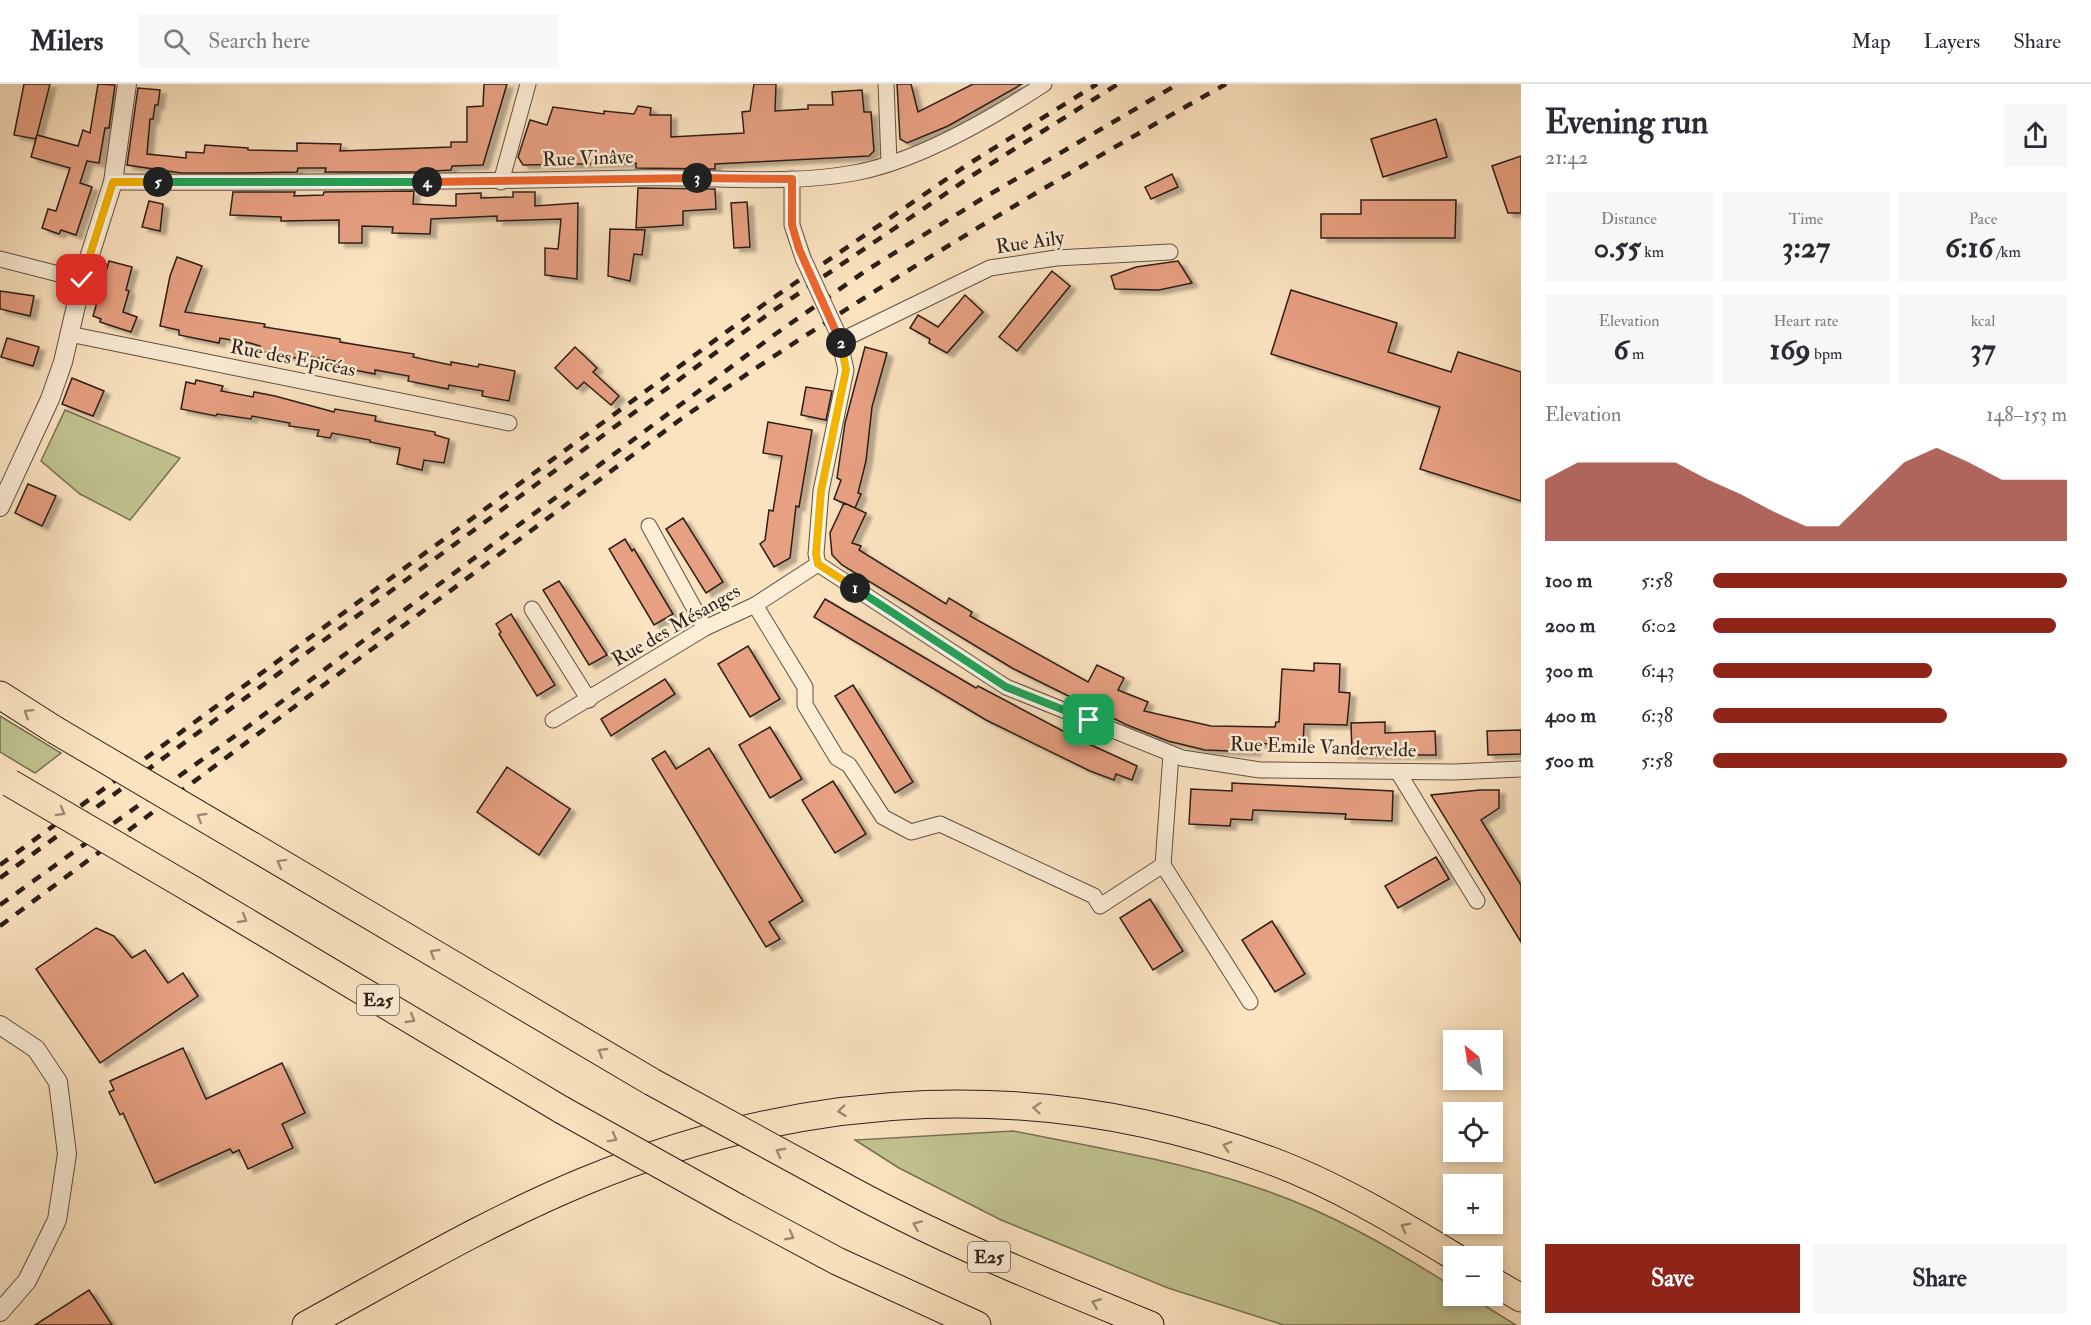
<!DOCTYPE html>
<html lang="en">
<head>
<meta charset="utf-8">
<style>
	:root { --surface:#fff; --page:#f7f7f7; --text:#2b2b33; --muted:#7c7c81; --line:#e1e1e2; --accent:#8f2418 }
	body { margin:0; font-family:"IM FELL Double Pica",serif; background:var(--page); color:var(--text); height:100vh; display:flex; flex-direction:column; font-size:22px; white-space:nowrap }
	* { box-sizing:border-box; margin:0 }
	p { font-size:20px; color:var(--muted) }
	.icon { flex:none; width:33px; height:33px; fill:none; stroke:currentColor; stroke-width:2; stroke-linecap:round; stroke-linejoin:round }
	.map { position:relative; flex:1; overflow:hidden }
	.drawer { display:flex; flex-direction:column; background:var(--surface); width:570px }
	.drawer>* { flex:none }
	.needle { width:39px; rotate:330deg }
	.tools { position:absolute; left:1443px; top:946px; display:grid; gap:12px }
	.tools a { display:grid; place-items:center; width:60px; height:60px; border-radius:0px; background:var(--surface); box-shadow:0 3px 9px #0003; font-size:30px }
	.pin { position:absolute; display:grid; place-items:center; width:51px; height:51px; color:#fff; margin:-26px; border-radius:12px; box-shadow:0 3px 9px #0006 }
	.km { position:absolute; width:30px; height:30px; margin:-15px; border-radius:50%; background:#222; color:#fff; font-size:16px; line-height:30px; text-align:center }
	.round { display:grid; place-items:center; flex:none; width:63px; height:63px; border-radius:0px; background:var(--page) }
	.head { display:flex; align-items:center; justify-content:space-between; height:102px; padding:0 24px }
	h1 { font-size:33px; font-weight:700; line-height:45px }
	.figures { display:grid; grid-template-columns:repeat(3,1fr); gap:9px; height:102px; padding:6px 24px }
	.figures div { display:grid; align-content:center; border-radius:0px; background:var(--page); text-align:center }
	.figures b { font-size:30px; font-weight:700 }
	.figures small { font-size:16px; font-weight:400 }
	.figures p { font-size:16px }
	.chart { height:168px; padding:12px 24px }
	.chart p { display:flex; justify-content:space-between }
	.chart svg { width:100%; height:108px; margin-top:6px; fill:var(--accent); opacity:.7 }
	.button { display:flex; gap:12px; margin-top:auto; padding:12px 24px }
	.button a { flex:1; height:69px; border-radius:0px; background:var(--accent); color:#fff; font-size:24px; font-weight:700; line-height:69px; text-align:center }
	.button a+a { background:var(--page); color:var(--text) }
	ul { padding:0 24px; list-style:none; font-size:20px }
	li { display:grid; grid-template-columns:96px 72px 1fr; align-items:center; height:45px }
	li i { height:15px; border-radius:8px; background:var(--accent) }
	header { display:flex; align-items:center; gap:36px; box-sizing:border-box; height:84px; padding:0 30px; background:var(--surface); border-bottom:2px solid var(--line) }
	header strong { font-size:28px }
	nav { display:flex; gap:33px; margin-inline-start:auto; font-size:21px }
	.search { width:420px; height:54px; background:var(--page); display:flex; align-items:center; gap:15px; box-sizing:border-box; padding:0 21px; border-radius:0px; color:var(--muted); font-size:22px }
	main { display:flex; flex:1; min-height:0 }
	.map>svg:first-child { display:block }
</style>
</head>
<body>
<header>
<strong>Milers</strong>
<div class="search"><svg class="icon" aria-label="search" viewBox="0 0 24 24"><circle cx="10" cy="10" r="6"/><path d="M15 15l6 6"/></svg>Search here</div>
<nav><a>Map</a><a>Layers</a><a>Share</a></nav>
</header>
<main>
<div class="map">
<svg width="1521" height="1241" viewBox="0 0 1521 1241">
	<defs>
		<filter id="shadow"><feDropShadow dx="6" dy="4" stdDeviation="1.5" flood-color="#0004"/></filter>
	</defs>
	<rect width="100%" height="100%" fill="#fbe3c0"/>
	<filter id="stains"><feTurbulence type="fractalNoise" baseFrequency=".00333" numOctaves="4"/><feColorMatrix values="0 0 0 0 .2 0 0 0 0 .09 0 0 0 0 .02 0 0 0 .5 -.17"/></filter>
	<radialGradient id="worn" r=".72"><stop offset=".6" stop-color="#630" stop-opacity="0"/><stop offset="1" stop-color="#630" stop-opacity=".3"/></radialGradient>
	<g fill="#c1c390" stroke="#777154" stroke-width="1.5">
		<path d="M 65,326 L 180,374 L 130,436 L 80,410 L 41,377 Z"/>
		<path d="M 0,632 L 61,669 L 35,689 L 0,668 Z"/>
		<path d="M 1013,1047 C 1095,1063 1179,1077 1258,1104 C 1328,1127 1392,1164 1453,1203 L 1454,1212 L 1469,1212 L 1516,1241 L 1284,1241 L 1168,1204 L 1001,1136 L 899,1084 L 855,1056 Z"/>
	</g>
	<g fill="#e7a082" stroke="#2d1f17" stroke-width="1.5" filter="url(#shadow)">
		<path d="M 24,0 L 50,0 L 36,55 L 14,51 Z"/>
		<path d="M 98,0 L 115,1 L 109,44 L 105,44 L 99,79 L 87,77 L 80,99 L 92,103 L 76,151 L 61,146 L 59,150 L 42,144 L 48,125 L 56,127 L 70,84 L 31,73 L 37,51 L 78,62 L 83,46 L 90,49 Z"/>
		<path d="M 484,0 L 507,0 L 483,81 L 452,82 L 451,86 L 416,88 L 325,88 L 326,84 L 298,84 L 297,88 L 243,89 L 181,89 L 127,81 L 138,4 L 160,6 L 158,21 L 155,21 L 153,35 L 150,35 L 147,70 L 186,74 L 186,68 L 204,69 L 205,61 L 248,64 L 248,66 L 297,67 L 297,59 L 341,60 L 340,67 L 451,63 L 451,58 L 467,58 L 467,23 L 483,22 Z"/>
		<path d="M 754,0 L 776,0 L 775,27 L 808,25 L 808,21 L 833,21 L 832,8 L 862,6 L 864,28 L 871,28 L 874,67 L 869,72 L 715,80 L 715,85 L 636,84 L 636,79 L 523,81 L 518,73 L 530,36 L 547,41 L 553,23 L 604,30 L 604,27 L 634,30 L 638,22 L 651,24 L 650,31 L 671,31 L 671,53 L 744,49 L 742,28 L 750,27 Z"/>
		<path d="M 897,0 L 911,0 L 918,28 L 973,0 L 1022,0 L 948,42 L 907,59 L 900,55 Z"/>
		<path d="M 1436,35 L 1447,73 L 1383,93 L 1371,55 Z"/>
		<path d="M 1521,72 L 1521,129 L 1508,129 L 1492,82 Z"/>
		<path d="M 1172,90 L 1178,103 L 1151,115 L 1145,103 Z"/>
		<path d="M 638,104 L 715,105 L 716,125 L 683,127 L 683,141 L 636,144 Z"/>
		<path d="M 414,107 L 413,120 L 456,122 L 456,110 L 481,109 L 481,114 L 513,113 L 513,108 L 535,108 L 535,122 L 578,119 L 577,195 L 545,191 L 545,164 L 558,165 L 561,135 L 497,137 L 497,132 L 431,135 L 430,150 L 392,149 L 393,143 L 362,142 L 362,159 L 339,159 L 339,136 L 281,137 L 281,133 L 230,131 L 233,108 L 295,108 L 294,112 L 323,111 L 324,108 Z"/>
		<path d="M 1361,116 L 1456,116 L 1455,154 L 1321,154 L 1321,130 L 1361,130 Z"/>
		<path d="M 149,117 L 163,120 L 160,147 L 142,143 Z"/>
		<path d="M 747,118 L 750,163 L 734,164 L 731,119 Z"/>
		<path d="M 610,145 L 645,146 L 642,171 L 634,170 L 630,197 L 608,192 Z"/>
		<path d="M 177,173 L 202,182 L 185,228 L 265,240 L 264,243 L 340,255 L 340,258 L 414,270 L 413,273 L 451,281 L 451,278 L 478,283 L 479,280 L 515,287 L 509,317 L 482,312 L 483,307 L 449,301 L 448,305 L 408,297 L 409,292 L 375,286 L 375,290 L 334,282 L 335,277 L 307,272 L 306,276 L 259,267 L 260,262 L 250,259 L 220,254 L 219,259 L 179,251 L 179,246 L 160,242 L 170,192 Z"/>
		<path d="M 109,177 L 132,183 L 126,206 L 129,207 L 123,228 L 137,233 L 131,248 L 100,238 L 101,235 L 93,232 Z"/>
		<path d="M 1178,177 L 1192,199 L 1159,206 L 1115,205 L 1111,192 L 1136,183 Z"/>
		<path d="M 1052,187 L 1070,202 L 1017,267 L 999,253 Z"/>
		<path d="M 1291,206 L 1397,239 L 1388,268 L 1451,288 L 1458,268 L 1521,288 L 1521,417 L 1420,385 L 1440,323 L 1271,270 Z"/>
		<path d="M 0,207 L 34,212 L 30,232 L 0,225 Z"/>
		<path d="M 965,211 L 983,228 L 947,269 L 929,259 L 930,255 L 910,244 L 918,231 L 938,243 Z"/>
		<path d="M 7,254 L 39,263 L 33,282 L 1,273 Z"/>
		<path d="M 575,263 L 597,284 L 593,288 L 619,312 L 611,321 L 584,298 L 577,305 L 555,284 Z"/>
		<path d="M 865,263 L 887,269 L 872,323 L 866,377 L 858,409 L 861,410 L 855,424 L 834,415 L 841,396 L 837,394 L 845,339 Z"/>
		<path d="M 72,294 L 104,307 L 93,332 L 62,320 Z"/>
		<path d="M 196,296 L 223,302 L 221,307 L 253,313 L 254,308 L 275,312 L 334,328 L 335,325 L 376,332 L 375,337 L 435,348 L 435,351 L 449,355 L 444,379 L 424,376 L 422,386 L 397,380 L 400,364 L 370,358 L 370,356 L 332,349 L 330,354 L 317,352 L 319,346 L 289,342 L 290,339 L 252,332 L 251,335 L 217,330 L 216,332 L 181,325 L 186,298 L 195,300 Z"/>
		<path d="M 806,303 L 832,307 L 826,336 L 801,331 Z"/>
		<path d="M 768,338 L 812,346 L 799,423 L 796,422 L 790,474 L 774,483 L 760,460 L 765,456 L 769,426 L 773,427 L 782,372 L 763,369 Z"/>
		<path d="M 28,400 L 56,412 L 42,442 L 15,429 Z"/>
		<path d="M 844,419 L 866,429 L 852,459 L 861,462 L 859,466 L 946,520 L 949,514 L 972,528 L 970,532 L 1088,598 L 1097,581 L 1124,594 L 1118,606 L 1148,618 L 1144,627 L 1211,642 L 1275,643 L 1276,638 L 1279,638 L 1282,585 L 1314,587 L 1314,579 L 1340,580 L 1339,608 L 1350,609 L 1347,641 L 1304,640 L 1303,662 L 1255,659 L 1255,668 L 1205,666 L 1168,657 L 1127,641 L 1012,584 L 842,481 L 832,471 L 830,449 Z"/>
		<path d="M 683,434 L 723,498 L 706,509 L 666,445 Z"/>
		<path d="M 625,455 L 632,467 L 634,465 L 673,530 L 654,541 L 609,465 Z"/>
		<path d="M 559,497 L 607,571 L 589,581 L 543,506 Z"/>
		<path d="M 825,515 L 976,604 L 978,602 L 1078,655 L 1137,682 L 1132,696 L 1116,690 L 1114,696 L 1090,687 L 986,636 L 814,533 Z"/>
		<path d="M 511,530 L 555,601 L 537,612 L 499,550 L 501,548 L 496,540 Z"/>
		<path d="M 748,562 L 780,615 L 750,633 L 718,580 Z"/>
		<path d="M 665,595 L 675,610 L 611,652 L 601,635 Z"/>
		<path d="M 853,601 L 913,698 L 895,709 L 835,612 Z"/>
		<path d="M 1385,638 L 1385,649 L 1435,647 L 1436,671 L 1352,671 L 1351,639 Z"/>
		<path d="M 770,643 L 802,695 L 770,714 L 739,661 Z"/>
		<path d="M 1521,646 L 1521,670 L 1488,671 L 1487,647 Z"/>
		<path d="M 709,664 L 803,817 L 769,838 L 780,855 L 766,863 L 652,675 L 665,667 L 676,685 Z"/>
		<path d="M 507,683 L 570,725 L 539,771 L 477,728 Z"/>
		<path d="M 833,697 L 866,750 L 835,769 L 802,716 Z"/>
		<path d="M 1232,699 L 1393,707 L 1392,737 L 1345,735 L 1346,730 L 1253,726 L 1252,736 L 1231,735 L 1230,742 L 1189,740 L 1191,705 L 1232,707 Z"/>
		<path d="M 1480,706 L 1499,706 L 1499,724 L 1481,736 L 1521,801 L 1521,858 L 1431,711 Z"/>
		<path d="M 1436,773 L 1449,795 L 1398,824 L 1385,802 Z"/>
		<path d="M 1150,815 L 1183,867 L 1153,886 L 1120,834 Z"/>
		<path d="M 1272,837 L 1305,890 L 1275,908 L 1242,856 Z"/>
		<path d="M 96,844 L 114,852 L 132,874 L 145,866 L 168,899 L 183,889 L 198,912 L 100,979 L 36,885 Z"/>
		<path d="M 183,964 L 206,1015 L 282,979 L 305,1029 L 282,1040 L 293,1064 L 248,1085 L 239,1066 L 233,1069 L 230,1065 L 155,1099 L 123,1029 L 120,1031 L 109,1008 L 114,1006 L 110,997 Z"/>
		<path d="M 89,1206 L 112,1241 L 35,1241 Z"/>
	</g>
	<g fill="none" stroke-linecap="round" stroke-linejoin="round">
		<g stroke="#605041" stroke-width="17">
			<g id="minor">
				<path d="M 886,0 L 889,78"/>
				<path d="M 792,95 L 792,141 L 803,174"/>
				<path d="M 113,98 C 287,99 461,98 635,94 C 707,92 783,102 854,89 C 916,78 992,34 1044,0"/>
				<path d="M 501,98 L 528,0"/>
				<path d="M 0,175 L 82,196"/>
				<path d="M 69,250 L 509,339"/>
				<path d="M 838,250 L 846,286 L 821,407 L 816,470 L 818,480 L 1006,603 L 1182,674 L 1260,686 L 1454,688 L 1521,685"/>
				<path d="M 840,257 L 990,184 L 1056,174 L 1170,168"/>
				<path d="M 649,442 L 705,544"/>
				<path d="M 755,521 L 805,603 L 805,621 L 837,674 L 849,681 L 883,733 L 911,748 L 940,740 L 1094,812 L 1100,822 L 1163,781 L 1171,670"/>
				<path d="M 532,525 L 589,616"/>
				<path d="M 553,636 L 705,544 L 755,521 L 818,480"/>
				<path d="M 1398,688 L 1477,817"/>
				<path d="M 1163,781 L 1250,918"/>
			</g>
		</g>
		<g stroke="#605041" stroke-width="20">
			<g id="tertiary">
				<path d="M 0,423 L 50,315 L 63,278 L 82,196 L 113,98 L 127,0"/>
				<path d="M 0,941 L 36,965 L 58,998 L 67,1070 L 57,1136 L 27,1197 L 0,1228"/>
			</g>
		</g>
		<g stroke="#2d1f17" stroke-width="29">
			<g id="motorway">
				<path d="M 0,611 L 55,646"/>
				<path d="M 252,762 L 652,998"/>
				<path d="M 193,806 L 562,1026"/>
				<path d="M 832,1096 C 934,1153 1042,1197 1150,1241"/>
				<path d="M 738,1124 L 837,1177 L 977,1241"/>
				<path d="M 1492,1197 L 1521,1214"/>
				<path d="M 306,1241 C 398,1191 488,1137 585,1097 C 808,1005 1042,992 1269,1076 C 1334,1100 1396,1137 1455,1173"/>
			</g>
		</g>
		<use href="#minor" stroke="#fcedd6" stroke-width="15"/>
		<use href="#tertiary" stroke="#fcedd6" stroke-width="18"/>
		<use href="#motorway" stroke="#fbe3c0" stroke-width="27"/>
		<g stroke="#2d1f17" stroke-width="4.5" stroke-dasharray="10 10" stroke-linecap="butt">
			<path d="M 0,781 L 763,221 L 967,81 L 1097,0"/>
			<path d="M 0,794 L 767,231 L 973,91 L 1118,0"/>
			<path d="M 0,821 L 246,644 L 774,251 L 867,186 L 980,116 L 1178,0"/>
			<path d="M 0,842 L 681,335 C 856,214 1040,104 1226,0"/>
		</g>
		<g stroke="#605041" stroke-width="17" stroke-linecap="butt">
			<path id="minor-bridge" d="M 803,174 L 838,250"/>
		</g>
		<g stroke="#2d1f17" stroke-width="29" stroke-linecap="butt">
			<g id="motorway-bridge">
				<path d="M 55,646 L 252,762"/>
				<path d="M 10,699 L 193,806"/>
				<path d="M 652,998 L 832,1096"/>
				<path d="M 562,1026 L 738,1124"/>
			</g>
		</g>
		<use href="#minor-bridge" stroke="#fcedd6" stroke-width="15"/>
		<use href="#motorway-bridge" stroke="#fbe3c0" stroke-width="27"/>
	</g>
	<defs><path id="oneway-chevron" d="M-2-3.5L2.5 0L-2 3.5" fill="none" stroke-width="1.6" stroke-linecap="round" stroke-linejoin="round" transform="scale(1.5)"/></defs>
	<g stroke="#9e8b74">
		<use href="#oneway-chevron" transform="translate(28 629) rotate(-148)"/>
		<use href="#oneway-chevron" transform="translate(61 728) rotate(30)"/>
		<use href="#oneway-chevron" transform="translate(201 733) rotate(-149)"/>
		<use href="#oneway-chevron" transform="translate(281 779) rotate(-151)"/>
		<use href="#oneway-chevron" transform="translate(243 835) rotate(31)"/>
		<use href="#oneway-chevron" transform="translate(434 869) rotate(-149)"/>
		<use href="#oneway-chevron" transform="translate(411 935) rotate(31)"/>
		<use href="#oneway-chevron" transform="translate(602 968) rotate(-149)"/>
		<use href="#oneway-chevron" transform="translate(1037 1024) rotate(-175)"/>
		<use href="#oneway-chevron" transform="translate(842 1027) rotate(174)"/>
		<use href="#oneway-chevron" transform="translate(613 1054) rotate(29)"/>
		<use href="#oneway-chevron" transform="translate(1227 1062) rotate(-162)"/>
		<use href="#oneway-chevron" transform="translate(780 1068) rotate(-152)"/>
		<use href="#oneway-chevron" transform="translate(917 1141) rotate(-156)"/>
		<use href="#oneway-chevron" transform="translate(1405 1143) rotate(-152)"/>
		<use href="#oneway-chevron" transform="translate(790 1152) rotate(28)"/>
		<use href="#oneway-chevron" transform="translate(1096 1219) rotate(-158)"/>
	</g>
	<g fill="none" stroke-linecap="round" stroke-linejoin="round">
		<g stroke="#fff" stroke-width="12">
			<path id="split-1" d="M 855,504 L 1006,603 L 1089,636"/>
		</g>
		<g stroke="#fff" stroke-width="12">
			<path id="split-2" d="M 841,259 L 846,286 L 821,407 L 816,470 L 818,480 L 855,504"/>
		</g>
		<g stroke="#fff" stroke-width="12">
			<path id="split-3" d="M 697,94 L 792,95 L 792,141 L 799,165 L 841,259"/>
		</g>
		<g stroke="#fff" stroke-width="12">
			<path id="split-4" d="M 427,98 L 697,94"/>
		</g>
		<g stroke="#fff" stroke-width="12">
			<path id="split-5" d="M 158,98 L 427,98"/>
		</g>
		<g stroke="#fff" stroke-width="12">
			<path id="split-6" d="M 82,196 L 113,98 L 158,98"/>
		</g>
		<use href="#split-1" stroke="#22a559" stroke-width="8"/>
		<use href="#split-2" stroke="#f5b400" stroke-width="8"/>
		<use href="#split-3" stroke="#f0652b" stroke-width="8"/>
		<use href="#split-4" stroke="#f0652b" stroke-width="8"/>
		<use href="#split-5" stroke="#22a559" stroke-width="8"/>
		<use href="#split-6" stroke="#f5b400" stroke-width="8"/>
	</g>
	<g text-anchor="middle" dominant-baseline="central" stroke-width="5" stroke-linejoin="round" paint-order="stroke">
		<g fill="#fcedd6" stroke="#6b5d50" stroke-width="1.5">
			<rect x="357" y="901" width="42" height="30" rx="4.5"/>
			<rect x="968" y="1158" width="42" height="30" rx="4.5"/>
		</g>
		<g font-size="18" font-weight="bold" fill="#2d1f17">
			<text x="378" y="916">E25</text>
			<text x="989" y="1173">E25</text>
		</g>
		<g font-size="20" fill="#2d1f17" stroke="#fcedd6">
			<text transform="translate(588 74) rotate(-2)">Rue Vinâve</text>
			<text transform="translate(1030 158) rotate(-8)">Rue Aily</text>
			<text transform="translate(293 274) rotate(11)">Rue des Epicéas</text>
			<text transform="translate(676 541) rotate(-30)">Rue des Mésanges</text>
			<text transform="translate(1323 663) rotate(2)">Rue Emile Vandervelde</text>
		</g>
	</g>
	<rect width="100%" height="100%" filter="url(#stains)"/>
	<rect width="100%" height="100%" fill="url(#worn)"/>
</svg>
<div class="tools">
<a><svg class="needle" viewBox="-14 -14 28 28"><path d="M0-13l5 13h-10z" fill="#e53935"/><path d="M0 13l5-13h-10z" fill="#7c7c81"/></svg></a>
<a><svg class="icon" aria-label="locate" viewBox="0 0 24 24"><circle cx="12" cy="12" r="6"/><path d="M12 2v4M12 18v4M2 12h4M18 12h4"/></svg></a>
<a>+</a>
<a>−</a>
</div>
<div class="pin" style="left:1089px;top:636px;background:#1e9e55"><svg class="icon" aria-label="arrive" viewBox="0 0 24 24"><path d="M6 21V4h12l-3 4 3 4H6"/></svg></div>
<div class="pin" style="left:82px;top:196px;background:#d93025"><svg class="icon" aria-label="check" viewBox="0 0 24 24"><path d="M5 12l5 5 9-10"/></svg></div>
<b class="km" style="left:855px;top:504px">1</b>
<b class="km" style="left:841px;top:259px">2</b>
<b class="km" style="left:697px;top:94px">3</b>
<b class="km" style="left:427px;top:98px">4</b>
<b class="km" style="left:158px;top:98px">5</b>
</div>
<section class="drawer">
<div class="head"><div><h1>Evening run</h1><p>21:42</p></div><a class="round"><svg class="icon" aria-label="share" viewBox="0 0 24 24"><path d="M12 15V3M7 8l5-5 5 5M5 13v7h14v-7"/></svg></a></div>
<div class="figures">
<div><p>Distance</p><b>0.55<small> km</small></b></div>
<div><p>Time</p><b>3:27</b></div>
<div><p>Pace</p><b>6:16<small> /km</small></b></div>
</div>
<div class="figures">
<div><p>Elevation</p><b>6<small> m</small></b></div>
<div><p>Heart rate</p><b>169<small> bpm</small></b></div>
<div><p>kcal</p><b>37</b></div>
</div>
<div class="chart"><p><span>Elevation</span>148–153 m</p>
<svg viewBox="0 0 160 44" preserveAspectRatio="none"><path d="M0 44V19L10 12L20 12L30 12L40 12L50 19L60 25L70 32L80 38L90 38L100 25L110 12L120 6L130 12L140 19L150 19L160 19V44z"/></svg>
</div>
<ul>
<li><b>100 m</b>5:58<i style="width:100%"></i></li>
<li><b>200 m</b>6:02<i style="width:97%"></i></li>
<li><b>300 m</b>6:43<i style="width:62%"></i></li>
<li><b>400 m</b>6:38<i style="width:66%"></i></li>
<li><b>500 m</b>5:58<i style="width:100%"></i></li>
</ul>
<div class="button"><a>Save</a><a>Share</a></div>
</section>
</main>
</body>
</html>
